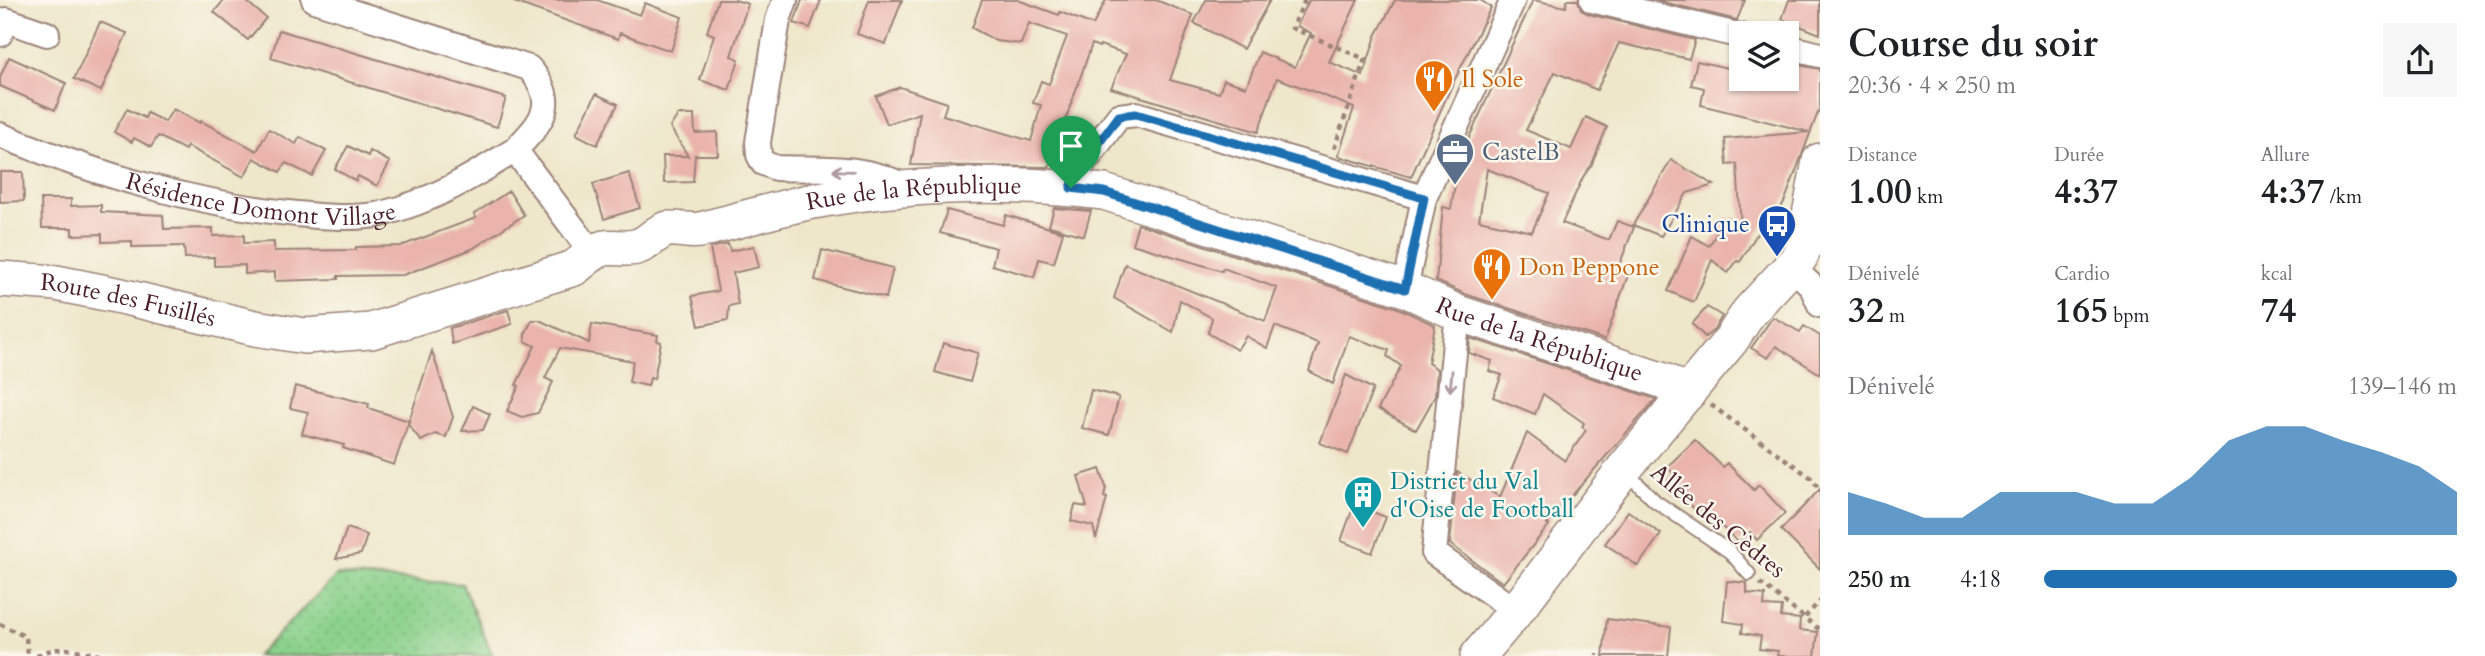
<!DOCTYPE html>
<html lang="fr">
<head>
<meta charset="utf-8">
<style>
	:root { --surface:#fff; --page:#f6f6f6; --text:#202124; --muted:#757577; --accent:#1f6fb2 }
	body { margin:0; font-family:Cardo,serif; background:var(--page); color:var(--text); height:100vh; display:flex; flex-direction:column; font-size:26px; white-space:nowrap }
	* { box-sizing:border-box; margin:0 }
	p { font-size:23px; color:var(--muted) }
	.icon { flex:none; width:38px; height:38px; fill:none; stroke:currentColor; stroke-width:2; stroke-linecap:round; stroke-linejoin:round }
	.map { position:relative; flex:1; overflow:hidden }
	.panel { display:flex; flex-direction:column; background:var(--surface); width:665px }
	.panel>* { flex:none }
	.fabs { position:absolute; left:1729px; top:21px; display:grid; gap:14px }
	.fabs a { display:grid; place-items:center; width:70px; height:70px; border-radius:0px; background:var(--surface); box-shadow:0 2px 5px #0004; font-size:35px }
	.pin { position:absolute; display:grid; place-items:center; width:60px; height:60px; color:#fff; margin:-72px -30px; border-radius:50% 50% 50% 0; rotate:-45deg; box-shadow:0 0 7px #0007 }
	.pin .icon { rotate:45deg }
	.round { display:grid; place-items:center; flex:none; width:74px; height:74px; border-radius:0px; background:var(--page) }
	.headline { display:flex; align-items:center; justify-content:space-between; height:119px; padding:0 28px }
	h1 { font-size:38px; font-weight:600; line-height:52px }
	.stats { display:grid; grid-template-columns:repeat(3,1fr); gap:10px; height:119px; padding:7px 28px }
	.stats div { display:grid; align-content:center }
	.stats b { font-size:35px; font-weight:600 }
	.stats small { font-size:19px; font-weight:400 }
	.stats p { font-size:19px }
	.chart { height:196px; padding:14px 28px }
	.chart p { display:flex; justify-content:space-between }
	.chart svg { width:100%; height:126px; margin-top:7px; fill:var(--accent); opacity:.7 }
	ul { padding:0 28px; list-style:none; font-size:23px }
	li { display:grid; grid-template-columns:112px 84px 1fr; align-items:center; height:52px }
	li i { height:18px; border-radius:9px; background:var(--accent) }
	main { display:flex; flex:1; min-height:0 }
	.map>svg:first-child { display:block }
</style>
</head>
<body>
<main>
<div class="map">
<svg width="1820" height="656" viewBox="0 0 1820 656">
	<defs>
		<pattern id="grass-dots" width="8" height="8" patternUnits="userSpaceOnUse" patternTransform="scale(1.75)"><rect width="8" height="8" fill="#8ad18b"/><path d="M2 2h.1M6 6h.1" fill="none" stroke="#79b378" stroke-width="1.8" stroke-linecap="round"/></pattern>
	</defs>
	<rect width="100%" height="100%" fill="#fbf7ec"/>
	<filter id="ink" filterUnits="userSpaceOnUse"><feTurbulence type="fractalNoise" baseFrequency=".0143" numOctaves="2"/><feDisplacementMap in="SourceGraphic" scale="14" xChannelSelector="R" yChannelSelector="G"/><feConvolveMatrix kernelMatrix="1 2 1 2 8 2 1 2 1" color-interpolation-filters="sRGB"/></filter>
	<filter id="wash" filterUnits="userSpaceOnUse"><feTurbulence type="fractalNoise" baseFrequency=".00686" numOctaves="4" result="noise"/><feDisplacementMap in="SourceGraphic" scale="28" xChannelSelector="R" yChannelSelector="G"/><feGaussianBlur stdDeviation="1.57" result="paint"/><feColorMatrix in="noise" values="0 0 0 0 0 0 0 0 0 0 0 0 0 0 0 0 0 1.4 0 .05"/><feComposite in="paint" operator="in"/></filter>
	<g filter="url(#wash)">
		<rect width="100%" height="100%" fill="#eee7ca"/>
		<path fill="url(#grass-dots)" stroke="#6a785b" stroke-width="2" d="M 337,575 L 462,584 L 493,656 L 256,656 Z"/>
		<g id="blocks">
			<g fill="#eab4ac" fill-rule="evenodd">
				<path d="M 224,0 L 245,0 L 266,18 L 248,40 L 214,12 Z"/>
				<path d="M 514,0 L 597,0 L 640,15 L 645,3 L 682,17 L 671,51 L 620,33 L 618,39 L 514,2 Z"/>
				<path d="M 718,0 L 735,0 L 748,4 L 731,56 L 739,59 L 729,90 L 700,80 L 714,35 L 707,32 Z"/>
				<path d="M 802,0 L 821,0 L 810,28 L 794,23 Z"/>
				<path d="M 869,0 L 902,0 L 886,44 L 857,34 Z"/>
				<path d="M 982,0 L 1018,0 L 1059,15 L 1060,12 L 1093,25 L 1106,0 L 1156,0 L 1193,15 L 1170,80 L 1219,93 L 1224,80 L 1246,87 L 1260,52 L 1295,67 L 1311,33 L 1297,26 L 1309,0 L 1358,0 L 1329,62 L 1363,76 L 1376,36 L 1395,0 L 1480,0 L 1491,7 L 1452,85 L 1411,177 L 1338,156 L 1354,108 L 1325,96 L 1277,78 L 1258,132 L 1111,88 L 1126,54 L 1100,45 L 1099,47 L 1092,44 L 1049,167 L 911,165 L 920,113 L 887,124 L 876,96 L 900,87 L 947,103 L 943,115 L 1031,141 L 1041,105 L 1033,103 L 1041,81 L 1049,84 L 1067,36 L 1029,23 L 1021,44 L 996,41 L 972,28 Z"/>
				<path d="M 1206,0 L 1270,0 L 1243,49 L 1194,23 Z"/>
				<path d="M 1533,0 L 1566,7 L 1567,0 L 1578,0 L 1581,10 L 1589,14 L 1695,40 L 1689,59 L 1619,43 L 1597,90 L 1555,72 L 1526,130 L 1571,149 L 1586,117 L 1607,127 L 1592,164 L 1583,177 L 1562,223 L 1609,240 L 1617,221 L 1634,227 L 1617,271 L 1628,275 L 1605,340 L 1465,294 L 1436,281 L 1443,207 L 1451,209 L 1459,159 ZM 1487,169 L 1549,193 L 1532,232 L 1479,220 Z"/>
				<path d="M 1655,0 L 1745,0 L 1737,20 Z"/>
				<path d="M 1789,0 L 1820,0 L 1820,34 L 1782,19 Z"/>
				<path d="M 100,22 L 127,33 L 101,91 L 74,79 Z"/>
				<path d="M 279,30 L 506,98 L 497,127 L 271,58 Z"/>
				<path d="M 9,57 L 66,83 L 55,110 L 0,86 L 0,77 Z"/>
				<path d="M 1697,61 L 1741,71 L 1741,79 L 1787,79 L 1787,63 L 1820,69 L 1820,107 L 1785,200 L 1770,228 L 1763,224 L 1740,262 L 1737,261 L 1728,273 L 1712,260 L 1694,302 L 1668,291 L 1692,236 L 1709,246 L 1727,217 L 1741,226 L 1737,164 L 1727,165 L 1725,139 L 1809,132 L 1701,105 L 1704,88 L 1691,85 Z"/>
				<path d="M 596,94 L 618,104 L 597,145 L 576,134 Z"/>
				<path d="M 127,109 L 145,118 L 147,113 L 165,122 L 173,109 L 200,123 L 201,121 L 257,151 L 269,129 L 296,144 L 300,137 L 326,151 L 312,176 L 286,163 L 280,172 L 254,158 L 244,177 L 187,146 L 185,150 L 158,136 L 151,147 L 134,138 L 132,142 L 114,132 Z"/>
				<path d="M 678,115 L 694,115 L 695,133 L 717,132 L 718,155 L 695,155 L 693,182 L 664,183 L 663,156 L 688,156 L 670,127 Z"/>
				<path d="M 348,146 L 368,156 L 370,151 L 390,162 L 377,186 L 358,176 L 356,181 L 335,169 Z"/>
				<path d="M 1671,160 L 1714,185 L 1687,193 L 1661,236 L 1633,225 Z"/>
				<path d="M 0,172 L 23,172 L 24,201 L 0,202 Z"/>
				<path d="M 629,173 L 640,208 L 604,219 L 593,184 Z"/>
				<path d="M 509,191 L 524,215 L 472,249 L 403,275 L 338,276 L 338,279 L 275,281 L 275,272 L 245,274 L 245,265 L 214,266 L 214,257 L 185,258 L 184,246 L 132,247 L 132,241 L 102,242 L 102,234 L 72,235 L 72,228 L 42,228 L 41,199 L 71,199 L 71,206 L 101,205 L 101,212 L 163,215 L 164,229 L 213,228 L 213,236 L 244,235 L 244,243 L 274,242 L 274,251 L 356,250 L 356,247 L 401,246 L 476,218 L 474,214 Z"/>
				<path d="M 1054,208 L 1091,211 L 1084,236 L 1049,226 Z"/>
				<path d="M 947,210 L 1003,225 L 1006,215 L 1063,232 L 1054,263 L 1039,259 L 1034,277 L 992,265 L 996,248 L 940,233 Z"/>
				<path d="M 1138,224 L 1398,308 L 1435,325 L 1428,363 L 1437,369 L 1435,396 L 1416,430 L 1378,409 L 1401,366 L 1387,356 L 1389,350 L 1349,336 L 1333,384 L 1309,371 L 1318,343 L 1275,326 L 1267,348 L 1246,336 L 1237,350 L 1208,333 L 1212,318 L 1180,300 L 1173,332 L 1114,298 L 1125,264 L 1265,321 L 1277,288 L 1223,268 L 1222,271 L 1132,244 Z"/>
				<path d="M 728,244 L 730,251 L 754,246 L 759,267 L 733,273 L 738,304 L 729,306 L 728,320 L 699,326 L 692,296 L 718,291 L 710,248 Z"/>
				<path d="M 822,250 L 893,268 L 886,298 L 815,280 Z"/>
				<path d="M 1707,307 L 1722,316 L 1714,330 L 1705,337 L 1692,324 Z"/>
				<path d="M 508,310 L 512,324 L 452,344 L 450,328 Z"/>
				<path d="M 1773,317 L 1800,332 L 1804,326 L 1820,336 L 1820,374 L 1776,346 L 1768,358 L 1751,348 Z"/>
				<path d="M 532,320 L 539,320 L 589,343 L 592,324 L 658,335 L 657,341 L 661,342 L 654,379 L 650,378 L 648,386 L 629,382 L 633,361 L 560,348 L 545,378 L 553,382 L 538,413 L 522,417 L 507,411 L 519,386 L 516,385 L 535,346 L 525,341 L 525,334 Z"/>
				<path d="M 1470,338 L 1656,399 L 1547,524 L 1549,525 L 1503,583 L 1450,544 L 1457,472 L 1500,497 L 1527,433 L 1565,461 L 1586,430 L 1582,427 L 1584,423 L 1543,394 L 1535,414 L 1493,397 L 1502,375 L 1489,371 L 1492,361 L 1469,353 Z"/>
				<path d="M 943,343 L 978,353 L 970,382 L 935,372 Z"/>
				<path d="M 432,351 L 453,417 L 446,437 L 435,434 L 421,441 L 408,424 Z"/>
				<path d="M 1346,375 L 1373,389 L 1348,454 L 1320,443 Z"/>
				<path d="M 295,386 L 369,404 L 368,408 L 409,421 L 394,465 L 343,448 L 344,445 L 302,434 L 308,412 L 290,408 Z"/>
				<path d="M 1091,390 L 1119,397 L 1109,435 L 1082,428 Z"/>
				<path d="M 473,406 L 490,414 L 483,430 L 462,431 Z"/>
				<path d="M 1695,440 L 1723,467 L 1727,463 L 1754,490 L 1759,485 L 1785,513 L 1757,540 L 1750,532 L 1739,543 L 1712,517 L 1704,518 L 1679,494 L 1675,498 L 1663,485 L 1674,474 L 1667,467 Z"/>
				<path d="M 1100,469 L 1106,487 L 1104,497 L 1107,498 L 1096,539 L 1093,526 L 1071,521 L 1075,505 L 1087,507 L 1078,476 Z"/>
				<path d="M 1820,489 L 1820,569 L 1781,530 Z"/>
				<path d="M 1354,505 L 1386,517 L 1372,553 L 1341,541 Z"/>
				<path d="M 1628,511 L 1661,534 L 1638,566 L 1605,544 Z"/>
				<path d="M 347,528 L 367,535 L 361,554 L 336,559 Z"/>
				<path d="M 1727,581 L 1747,583 L 1747,593 L 1765,595 L 1764,606 L 1782,607 L 1781,617 L 1800,619 L 1799,630 L 1818,632 L 1815,656 L 1777,656 L 1778,651 L 1759,649 L 1761,636 L 1742,633 L 1743,624 L 1723,621 Z"/>
				<path d="M 1607,619 L 1671,627 L 1668,656 L 1603,656 Z"/>
			</g>
		</g>
	</g>
	<g filter="url(#ink)">
		<use href="#blocks" fill-opacity="0" stroke="#9c837a" stroke-width="2"/>
		<g fill="none" stroke-linecap="round" stroke-linejoin="round">
			<g stroke="#9c837a" stroke-width="16">
				<path id="lane" d="M 1626,472 L 1655,501 L 1730,552 L 1749,574"/>
			</g>
			<g stroke="#9c837a" stroke-width="28">
				<g id="street">
					<path d="M 314,0 L 529,68 C 560,103 542,122 515,150 L 592,253"/>
					<path d="M 785,0 L 778,20 L 758,142 L 759,155 L 763,163 L 776,168 C 819,170 869,164 907,188"/>
					<path d="M 1592,0 L 1741,36"/>
					<path d="M 0,34 L 6,20 L 47,34"/>
					<path d="M 1787,47 L 1820,55"/>
					<path id="s1" d="M 0,135 C 96,174 193,204 297,214 C 321,217 357,219 381,214 C 433,201 470,178 515,150"/>
					<path d="M 1071,188 L 1078,171 L 1119,116 L 1136,114 L 1424,198"/>
					<path d="M 1792,268 L 1811,285 L 1820,305"/>
					<path d="M 1405,289 L 1424,198 L 1513,0"/>
					<path d="M 1458,313 L 1434,553 L 1516,611"/>
				</g>
			</g>
			<g stroke="#9c837a" stroke-width="38">
				<g id="secondary">
					<path id="s2" d="M 0,279 L 56,283 L 121,296 L 255,328 L 305,336 L 371,331 L 574,268 C 584,261 592,251 604,248 C 617,246 629,251 641,245 C 651,241 657,231 668,229 C 679,228 689,232 700,230 C 738,221 775,209 813,201 C 909,183 1008,181 1104,192 L 1405,289 L 1458,313 L 1664,381 L 1688,393"/>
					<path d="M 1478,656 L 1516,611 L 1623,470 L 1731,340 L 1749,312 L 1800,257 L 1804,247 L 1820,161"/>
				</g>
			</g>
			<g stroke="#9c837a" stroke-width="4.5" stroke-dasharray="5 5" stroke-linecap="butt">
				<path d="M 1305,0 L 1292,28 L 1365,59 L 1334,149"/>
				<path d="M 1711,405 L 1810,477 L 1820,490"/>
				<path d="M 1760,583 L 1820,630"/>
				<path d="M 1805,617 L 1820,601"/>
				<path d="M 0,624 L 26,637 L 28,656"/>
				<path d="M 37,656 C 57,643 81,651 103,656"/>
				<path d="M 1597,656 L 1597,654"/>
			</g>
			<use href="#lane" stroke="#fff" stroke-width="12"/>
			<use href="#street" stroke="#fff" stroke-width="24"/>
			<use href="#secondary" stroke="#fff" stroke-width="35"/>
		</g>
		<defs><path id="oneway-shaft" d="M-6 0H5M1.5-3L5.5 0L1.5 3" fill="none" stroke-width="1.6" stroke-linecap="round" stroke-linejoin="round" transform="scale(1.75)"/></defs>
		<g stroke="#ae9aa0">
			<use href="#oneway-shaft" transform="translate(843 171) rotate(-178)"/>
			<use href="#oneway-shaft" transform="translate(1451 381) rotate(96)"/>
		</g>
	</g>
	<g fill="none" stroke-linecap="round" stroke-linejoin="round" filter="url(#ink)">
		<g stroke="#fff" stroke-width="14">
			<path id="route" d="M 1136,114 L 1424,198 L 1405,289 L 1104,192 L 1071,188 L 1078,171 L 1119,116 Z"/>
		</g>
		<use href="#route" stroke="#1f6fb2" stroke-width="9"/>
	</g>
	<defs>
		<g id="restaurant-pin" transform="scale(2.0125)"><path d="M0 17L-7.5 6A9.5 9.5 0 1 1 7.5 6Z" fill="#e8710a" stroke="#fbf7ec"/><path d="M-5-6h1v4h1v-4h1v4h1v-4h1v5L-1.5 .5V6h-2V.5L-5-1ZM5-6V6H3V1.5H1.5Q1.5-4 5-6Z" fill="#fff"/></g>
		<g id="office-pin" transform="scale(2.0125)"><path d="M0 17L-7.5 6A9.5 9.5 0 1 1 7.5 6Z" fill="#5c6f8a" stroke="#fbf7ec"/><path d="M-6-3h4V-5.5h4V-3h4V5H-6ZM-1-4.5V-3h2v-1.5ZM-6 0V1H6V0Z" fill="#fff"/></g>
		<g id="bus-pin" transform="scale(2.0125)"><path d="M0 17L-7.5 6A9.5 9.5 0 1 1 7.5 6Z" fill="#1a4fb4" stroke="#fbf7ec"/><path d="M-5-6H5V4H4V6H2V4H-2V6H-4V4H-5ZM-3.5-4V0h7V-4ZM-3.5 1.2v1.5H-2V1.2ZM2 1.2v1.5H3.5V1.2Z" fill="#fff"/></g>
		<g id="building-pin" transform="scale(2.0125)"><path d="M0 17L-7.5 6A9.5 9.5 0 1 1 7.5 6Z" fill="#0f9aa8" stroke="#fbf7ec"/><path d="M-4-6H4V6H1V3H-1V6H-4ZM-2.5-4.3h1.7v1.8h-1.7ZM.8-4.3h1.7v1.8H.8ZM-2.5-1h1.7V.8h-1.7ZM.8-1h1.7V.8H.8Z" fill="#fff"/></g>
	</defs>
	<g fill-rule="evenodd">
		<use href="#restaurant-pin" x="1434" y="79"/>
		<use href="#office-pin" x="1455" y="152"/>
		<use href="#bus-pin" x="1777" y="224"/>
		<use href="#restaurant-pin" x="1492" y="267"/>
		<use href="#building-pin" x="1363" y="495"/>
	</g>
	<g text-anchor="middle" dominant-baseline="central" stroke-width="5" stroke-linejoin="round" paint-order="stroke">
		<g font-size="24" fill="#c56008" stroke="#fbf7ec" text-anchor="start">
			<text x="1461" y="79">Il Sole</text>
			<text x="1519" y="267">Don Peppone</text>
		</g>
		<g font-size="24" fill="#4e5e75" stroke="#fbf7ec" text-anchor="start">
			<text x="1482" y="152">CastelB</text>
		</g>
		<g font-size="24" fill="#4a1f2b" stroke="#fbf7ec">
			<text stroke="none"><textPath href="#s1" startOffset="271">Résidence Domont Village</textPath></text>
			<text stroke="none"><textPath href="#s2" startOffset="945">Rue de la République</textPath></text>
			<text stroke="none"><textPath href="#s2" startOffset="130">Route des Fusillés</textPath></text>
			<text stroke="none"><textPath href="#s2" startOffset="1596">Rue de la République</textPath></text>
			<text transform="translate(1718 521) rotate(39)">Allée des Cèdres</text>
		</g>
		<g font-size="24" fill="#164399" stroke="#fbf7ec" text-anchor="end">
			<text x="1750" y="224">Clinique</text>
		</g>
		<g font-size="24" fill="#0d838f" stroke="#fbf7ec" text-anchor="start">
			<text x="1390" y="481">District du Val<tspan x="1390" dy="28">d'Oise de Football</tspan></text>
		</g>
	</g>
</svg>
<div class="fabs">
<a><svg class="icon" aria-label="layers" viewBox="0 0 24 24"><path d="M12 4l9 5-9 5-9-5zM3 14l9 5 9-5"/></svg></a>
</div>
<div class="pin" style="left:1071px;top:188px;background:#1e9e55"><svg class="icon" aria-label="arrive" viewBox="0 0 24 24"><path d="M6 21V4h12l-3 4 3 4H6"/></svg></div>
</div>
<section class="panel">
<div class="headline"><div><h1>Course du soir</h1><p>20:36 · 4 × 250 m</p></div><a class="round"><svg class="icon" aria-label="share" viewBox="0 0 24 24"><path d="M12 15V3M7 8l5-5 5 5M5 13v7h14v-7"/></svg></a></div>
<div class="stats">
<div><p>Distance</p><b>1.00<small> km</small></b></div>
<div><p>Durée</p><b>4:37</b></div>
<div><p>Allure</p><b>4:37<small> /km</small></b></div>
</div>
<div class="stats">
<div><p>Dénivelé</p><b>32<small> m</small></b></div>
<div><p>Cardio</p><b>165<small> bpm</small></b></div>
<div><p>kcal</p><b>74</b></div>
</div>
<div class="chart"><p><span>Dénivelé</span>139–146 m</p>
<svg viewBox="0 0 160 44" preserveAspectRatio="none"><path d="M0 44V29L10 33L20 38L30 38L40 29L50 29L60 29L70 33L80 33L90 24L100 11L110 6L120 6L130 11L140 15L150 20L160 29V44z"/></svg>
</div>
<ul>
<li><b>250 m</b>4:18<i style="width:100%"></i></li>
</ul>
</section>
</main>
</body>
</html>
